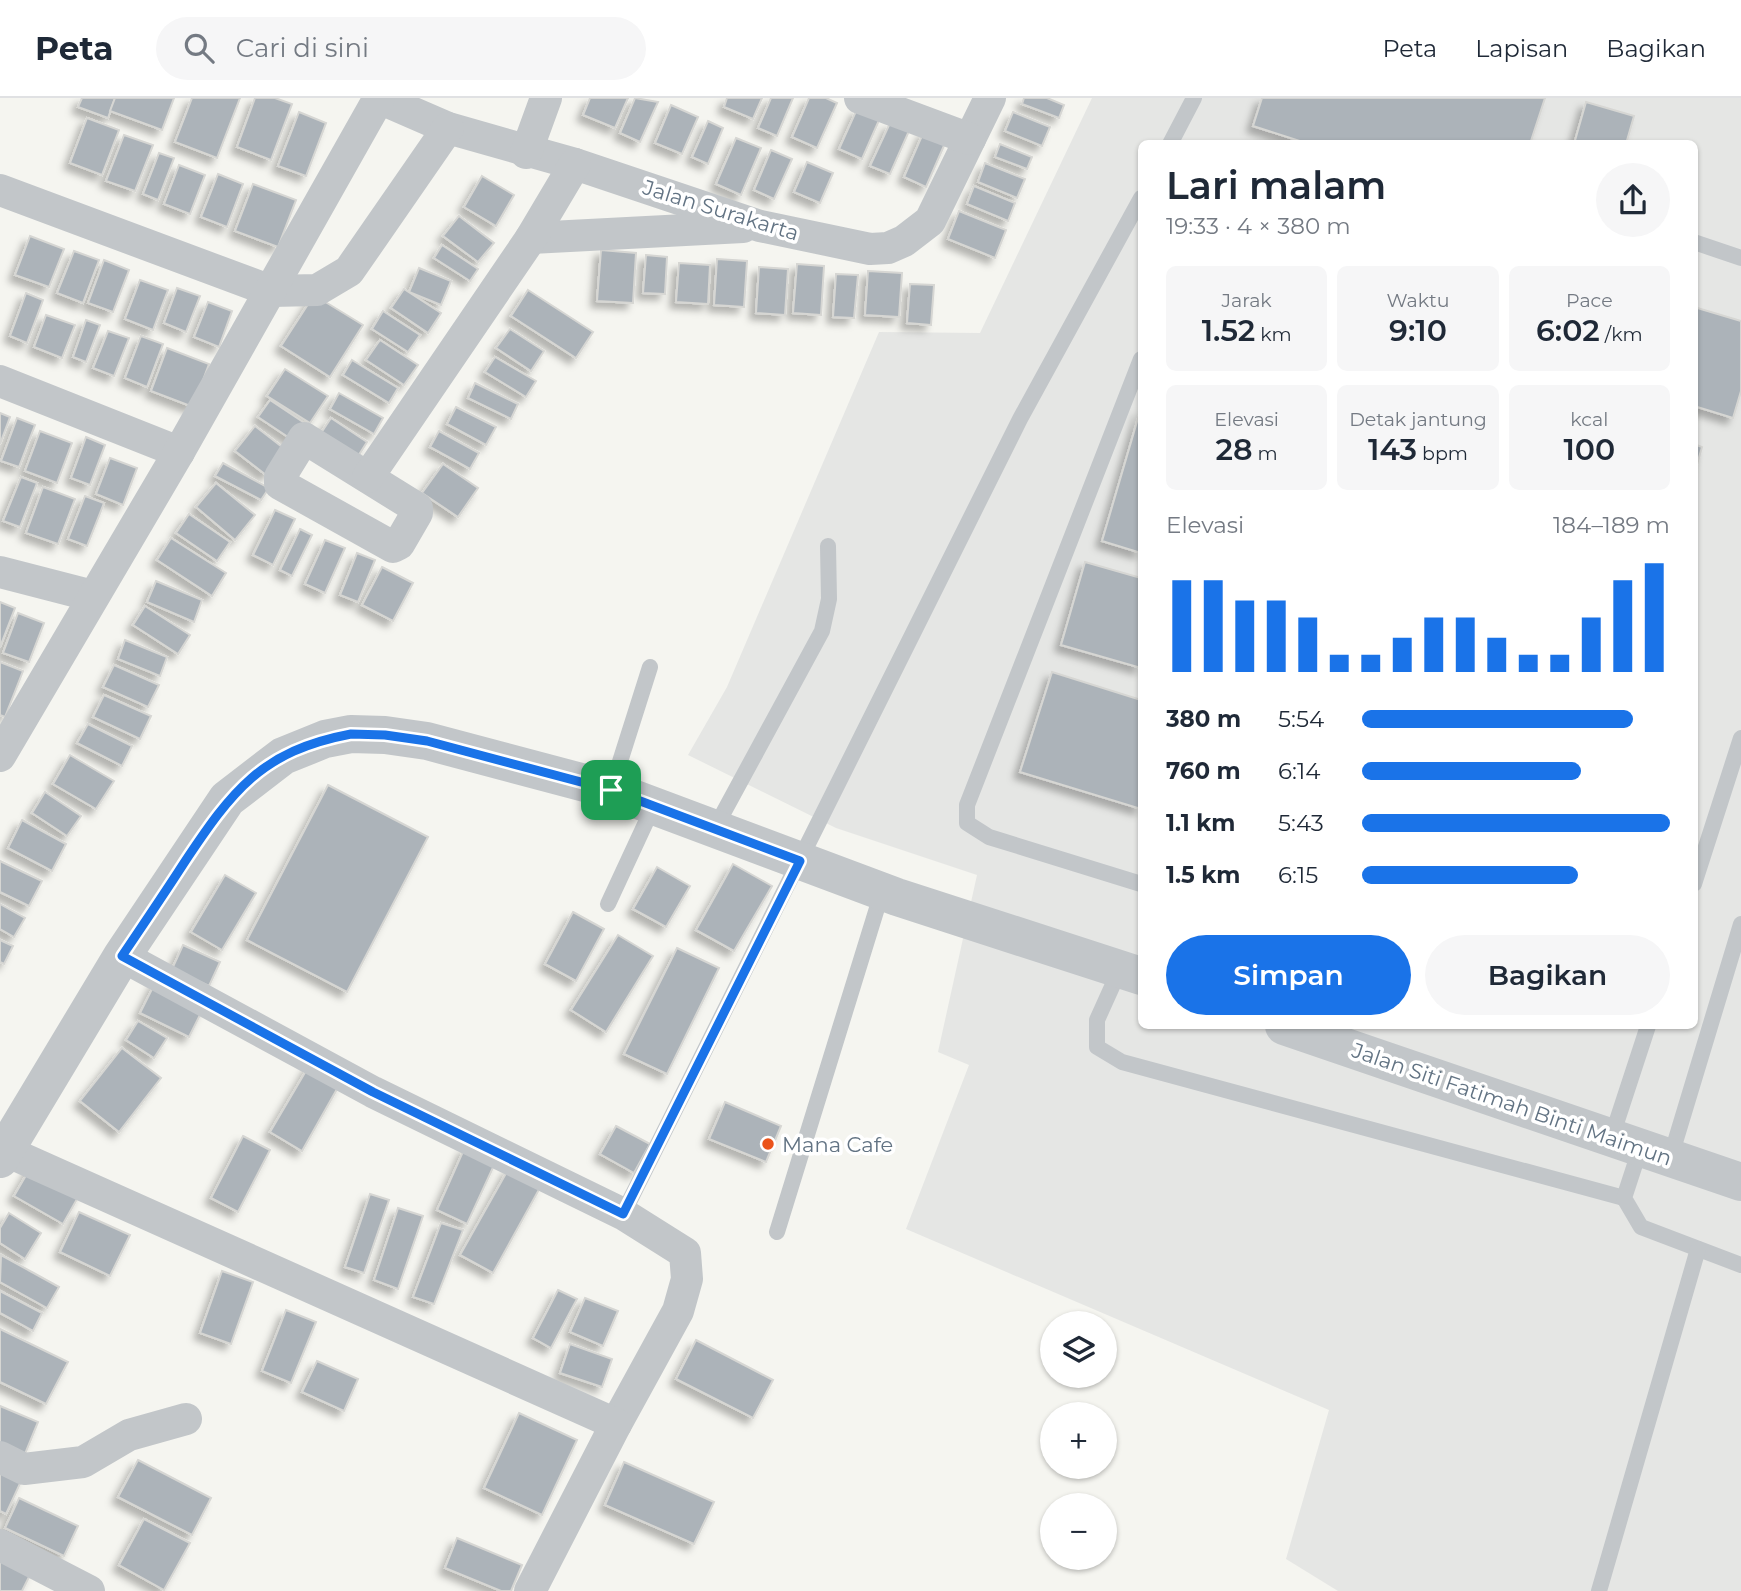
<!DOCTYPE html>
<html lang="id">
<head>
<meta charset="utf-8">
<style>
	:root { --surface:#fff; --page:#f6f6f7; --text:#1f2937; --muted:#747a83; --line:#e0e1e3; --accent:#1a73e8 }
	body { margin:0; font-family:Montserrat,sans-serif; background:var(--page); color:var(--text); height:100vh; display:flex; flex-direction:column; font-size:26px; white-space:nowrap }
	* { box-sizing:border-box; margin:0 }
	p { font-size:23px; color:var(--muted) }
	.icon { flex:none; width:38px; height:38px; fill:none; stroke:currentColor; stroke-width:2; stroke-linecap:round; stroke-linejoin:round }
	.map { position:relative; flex:1; overflow:hidden }
	.details { position:absolute; left:1138px; top:42px; width:560px; height:889px; display:flex; flex-direction:column; background:var(--surface); border-radius:10px; box-shadow:0 2px 5px #0004 }
	.details>* { flex:none }
	.controls { position:absolute; left:1040px; top:1213px; display:grid; gap:14px }
	.controls a { display:grid; place-items:center; width:77px; height:77px; border-radius:50%; background:var(--surface); box-shadow:0 2px 5px #0004; font-size:35px }
	.pin { position:absolute; display:grid; place-items:center; width:60px; height:60px; color:#fff; margin:-30px; border-radius:14px; box-shadow:0 4px 10px #0006 }
	.round { display:grid; place-items:center; flex:none; width:74px; height:74px; border-radius:37px; background:var(--page) }
	.head { display:flex; align-items:center; justify-content:space-between; height:119px; padding:0 28px }
	h1 { font-size:38px; font-weight:600; line-height:52px }
	.metrics { display:grid; grid-template-columns:repeat(3,1fr); gap:10px; height:119px; padding:7px 28px }
	.metrics div { display:grid; align-content:center; border-radius:10px; background:var(--page); text-align:center }
	.metrics b { font-size:30px; font-weight:600 }
	.metrics small { font-size:19px; font-weight:400 }
	.metrics p { font-size:19px }
	.chart { height:196px; padding:14px 28px }
	.chart p { display:flex; justify-content:space-between }
	.chart svg { width:100%; height:126px; margin-top:7px; stroke:var(--accent); stroke-width:6 }
	.button { display:flex; gap:14px; margin-top:auto; padding:14px 28px }
	.button a { flex:1; height:80px; border-radius:42px; background:var(--accent); color:#fff; font-size:28px; font-weight:600; line-height:80px; text-align:center }
	.button a+a { background:var(--page); color:var(--text) }
	ul { padding:0 28px; list-style:none; font-size:23px }
	li { display:grid; grid-template-columns:112px 84px 1fr; align-items:center; height:52px }
	li i { height:18px; border-radius:9px; background:var(--accent) }
	header { display:flex; align-items:center; gap:42px; box-sizing:border-box; height:98px; padding:0 35px; background:var(--surface); border-bottom:2px solid var(--line) }
	header strong { font-size:33px }
	nav { display:flex; gap:38px; margin-inline-start:auto; font-size:24px }
	.search { width:490px; height:63px; background:var(--page); display:flex; align-items:center; gap:18px; box-sizing:border-box; padding:0 24px; border-radius:38px; color:var(--muted); font-size:26px }
	.map>svg:first-child { display:block }
</style>
</head>
<body>
<header>
<strong>Peta</strong>
<div class="search"><svg class="icon" aria-label="search" viewBox="0 0 24 24"><circle cx="10" cy="10" r="6"/><path d="M15 15l6 6"/></svg>Cari di sini</div>
<nav><a>Peta</a><a>Lapisan</a><a>Bagikan</a></nav>
</header>
<div class="map">
<svg width="1741" height="1493" viewBox="0 0 1741 1493">
	<defs>
		<filter id="shadow"><feDropShadow dx="-6" dy="6" stdDeviation="3.5" flood-color="#0004"/></filter>
	</defs>
	<rect width="100%" height="100%" fill="#f5f5f0"/>
	<path fill="#e5e6e4" fill-rule="evenodd" d="M 1092,0 L 1741,0 L 1741,1493 L 1338,1493 L 1286,1461 L 1329,1312 L 906,1131 L 969,967 L 938,954 L 977,777 L 836,730 L 688,657 L 727,589 L 879,234 L 980,235 ZM 1141,46 L 1694,46 L 1694,928 L 1141,928 Z"/>
	<g fill="#acb3b9" stroke="#d6d6d3" stroke-width="2" filter="url(#shadow)">
		<path d="M 82,0 L 115,0 L 108,20 L 78,9 Z"/>
		<path d="M 115,0 L 174,0 L 162,32 L 110,13 Z"/>
		<path d="M 192,0 L 240,0 L 217,60 L 175,44 Z"/>
		<path d="M 255,0 L 275,0 L 292,6 L 271,62 L 237,49 Z"/>
		<path d="M 590,0 L 628,0 L 615,30 L 583,17 Z"/>
		<path d="M 635,0 L 658,4 L 640,44 L 620,35 Z"/>
		<path d="M 727,0 L 762,0 L 753,21 L 724,9 Z"/>
		<path d="M 771,0 L 793,0 L 777,38 L 758,30 Z"/>
		<path d="M 809,0 L 826,0 L 837,5 L 817,50 L 792,39 Z"/>
		<path d="M 1024,0 L 1047,0 L 1064,7 L 1059,20 L 1022,6 Z"/>
		<path d="M 1262,0 L 1545,0 L 1530,46 L 1309,46 L 1253,28 Z"/>
		<path d="M 1586,4 L 1634,18 L 1626,46 L 1574,46 Z"/>
		<path d="M 671,7 L 698,19 L 682,56 L 655,45 Z"/>
		<path d="M 857,11 L 880,20 L 862,61 L 839,51 Z"/>
		<path d="M 299,14 L 326,25 L 306,78 L 278,68 Z"/>
		<path d="M 1013,14 L 1050,29 L 1042,48 L 1005,33 Z"/>
		<path d="M 87,20 L 119,32 L 102,77 L 70,65 Z"/>
		<path d="M 708,23 L 723,30 L 708,66 L 692,59 Z"/>
		<path d="M 890,25 L 909,33 L 890,76 L 870,68 Z"/>
		<path d="M 924,33 L 946,43 L 926,89 L 904,79 Z"/>
		<path d="M 124,37 L 153,47 L 135,93 L 106,83 Z"/>
		<path d="M 736,40 L 761,50 L 741,97 L 716,86 Z"/>
		<path d="M 1000,46 L 1032,59 L 1027,71 L 995,59 Z"/>
		<path d="M 771,52 L 792,61 L 774,101 L 754,92 Z"/>
		<path d="M 159,55 L 174,60 L 158,102 L 143,96 Z"/>
		<path d="M 807,64 L 833,75 L 820,105 L 794,94 Z"/>
		<path d="M 985,65 L 1025,81 L 1017,100 L 978,84 Z"/>
		<path d="M 179,67 L 205,77 L 190,116 L 164,106 Z"/>
		<path d="M 218,76 L 243,86 L 227,129 L 201,119 Z"/>
		<path d="M 482,78 L 514,97 L 496,128 L 464,109 Z"/>
		<path d="M 253,86 L 296,102 L 278,149 L 235,133 Z"/>
		<path d="M 974,88 L 1015,105 L 1008,123 L 967,106 Z"/>
		<path d="M 959,113 L 1006,132 L 995,160 L 948,141 Z"/>
		<path d="M 459,118 L 494,145 L 478,164 L 443,138 Z"/>
		<path d="M 30,138 L 64,151 L 49,189 L 15,177 Z"/>
		<path d="M 442,147 L 478,171 L 470,183 L 434,160 Z"/>
		<path d="M 601,152 L 636,155 L 633,205 L 597,203 Z"/>
		<path d="M 74,153 L 99,162 L 83,205 L 57,195 Z"/>
		<path d="M 646,157 L 667,159 L 665,196 L 643,195 Z"/>
		<path d="M 717,161 L 747,163 L 744,209 L 714,207 Z"/>
		<path d="M 104,162 L 129,172 L 113,214 L 88,205 Z"/>
		<path d="M 679,165 L 710,167 L 708,206 L 676,204 Z"/>
		<path d="M 797,166 L 824,168 L 821,217 L 793,215 Z"/>
		<path d="M 759,169 L 788,171 L 785,217 L 756,215 Z"/>
		<path d="M 419,170 L 451,183 L 441,207 L 409,194 Z"/>
		<path d="M 868,173 L 902,175 L 899,219 L 865,217 Z"/>
		<path d="M 836,176 L 858,177 L 854,220 L 833,219 Z"/>
		<path d="M 140,182 L 168,192 L 153,232 L 125,221 Z"/>
		<path d="M 910,186 L 934,187 L 931,227 L 907,225 Z"/>
		<path d="M 177,190 L 200,198 L 186,234 L 164,225 Z"/>
		<path d="M 404,191 L 441,215 L 428,235 L 391,210 Z"/>
		<path d="M 528,192 L 593,234 L 576,260 L 511,218 Z"/>
		<path d="M 26,195 L 43,202 L 27,245 L 10,238 Z"/>
		<path d="M 314,197 L 363,227 L 330,279 L 281,248 Z"/>
		<path d="M 208,204 L 232,213 L 219,249 L 194,239 Z"/>
		<path d="M 1694,209 L 1741,223 L 1741,293 L 1733,320 L 1694,308 Z"/>
		<path d="M 383,213 L 420,237 L 408,254 L 372,231 Z"/>
		<path d="M 46,217 L 75,227 L 62,260 L 34,249 Z"/>
		<path d="M 86,222 L 100,227 L 86,264 L 73,259 Z"/>
		<path d="M 510,231 L 544,253 L 531,273 L 496,250 Z"/>
		<path d="M 108,233 L 129,240 L 114,278 L 93,270 Z"/>
		<path d="M 141,238 L 163,246 L 147,289 L 125,280 Z"/>
		<path d="M 380,242 L 418,267 L 404,287 L 366,262 Z"/>
		<path d="M 167,250 L 209,266 L 193,309 L 151,293 Z"/>
		<path d="M 495,259 L 536,283 L 526,299 L 485,274 Z"/>
		<path d="M 352,262 L 398,290 L 389,305 L 343,277 Z"/>
		<path d="M 285,271 L 328,298 L 310,325 L 267,298 Z"/>
		<path d="M 475,285 L 518,306 L 511,321 L 468,300 Z"/>
		<path d="M 339,295 L 383,320 L 374,336 L 330,311 Z"/>
		<path d="M 270,302 L 306,326 L 294,343 L 258,319 Z"/>
		<path d="M 456,309 L 496,329 L 486,347 L 447,326 Z"/>
		<path d="M 1141,310 L 1141,455 L 1102,443 Z"/>
		<path d="M 0,315 L 10,319 L 0,346 Z"/>
		<path d="M 17,320 L 35,327 L 19,369 L 1,363 Z"/>
		<path d="M 331,320 L 367,344 L 355,363 L 319,338 Z"/>
		<path d="M 255,328 L 286,352 L 266,377 L 235,353 Z"/>
		<path d="M 40,333 L 72,345 L 57,385 L 25,373 Z"/>
		<path d="M 439,333 L 479,355 L 470,371 L 430,349 Z"/>
		<path d="M 86,339 L 105,347 L 90,387 L 71,380 Z"/>
		<path d="M 1694,346 L 1702,349 L 1694,377 Z"/>
		<path d="M 110,360 L 137,370 L 123,407 L 96,396 Z"/>
		<path d="M 223,365 L 269,390 L 261,402 L 215,378 Z"/>
		<path d="M 443,366 L 478,390 L 458,419 L 422,395 Z"/>
		<path d="M 21,379 L 37,385 L 20,429 L 3,423 Z"/>
		<path d="M 216,385 L 255,417 L 235,442 L 196,409 Z"/>
		<path d="M 43,389 L 75,401 L 58,446 L 26,435 Z"/>
		<path d="M 85,398 L 104,405 L 87,448 L 68,441 Z"/>
		<path d="M 275,412 L 295,421 L 273,467 L 253,457 Z"/>
		<path d="M 189,416 L 230,444 L 217,463 L 176,435 Z"/>
		<path d="M 300,431 L 312,437 L 292,478 L 280,472 Z"/>
		<path d="M 171,440 L 226,475 L 212,498 L 157,462 Z"/>
		<path d="M 325,442 L 345,450 L 325,495 L 305,486 Z"/>
		<path d="M 357,455 L 375,462 L 358,504 L 340,497 Z"/>
		<path d="M 1085,464 L 1141,480 L 1141,570 L 1061,547 Z"/>
		<path d="M 382,469 L 413,485 L 393,523 L 362,507 Z"/>
		<path d="M 156,483 L 202,502 L 194,524 L 147,504 Z"/>
		<path d="M 0,504 L 15,510 L 0,549 Z"/>
		<path d="M 145,508 L 190,537 L 178,556 L 133,527 Z"/>
		<path d="M 18,515 L 44,525 L 29,564 L 3,555 Z"/>
		<path d="M 125,542 L 167,559 L 160,578 L 118,561 Z"/>
		<path d="M 0,564 L 23,573 L 5,619 L 0,617 Z"/>
		<path d="M 114,567 L 159,587 L 148,609 L 103,589 Z"/>
		<path d="M 1052,574 L 1141,602 L 1141,711 L 1020,674 Z"/>
		<path d="M 104,597 L 151,618 L 140,641 L 93,619 Z"/>
		<path d="M 88,626 L 132,648 L 122,668 L 77,645 Z"/>
		<path d="M 70,657 L 114,683 L 96,711 L 53,686 Z"/>
		<path d="M 328,687 L 428,739 L 347,894 L 247,842 Z"/>
		<path d="M 45,694 L 81,718 L 67,738 L 32,715 Z"/>
		<path d="M 22,722 L 66,746 L 52,773 L 8,750 Z"/>
		<path d="M 0,763 L 42,783 L 29,808 L 0,794 Z"/>
		<path d="M 733,766 L 772,788 L 734,853 L 696,832 Z"/>
		<path d="M 657,769 L 690,788 L 666,829 L 633,811 Z"/>
		<path d="M 225,777 L 256,795 L 222,852 L 191,834 Z"/>
		<path d="M 0,806 L 25,820 L 14,839 L 0,831 Z"/>
		<path d="M 573,814 L 604,831 L 576,883 L 545,866 Z"/>
		<path d="M 618,837 L 653,858 L 606,934 L 571,912 Z"/>
		<path d="M 0,842 L 13,848 L 4,866 L 0,864 Z"/>
		<path d="M 183,847 L 220,864 L 209,888 L 172,871 Z"/>
		<path d="M 677,850 L 719,870 L 667,976 L 624,956 Z"/>
		<path d="M 156,883 L 205,907 L 189,939 L 140,915 Z"/>
		<path d="M 138,923 L 167,940 L 154,960 L 126,942 Z"/>
		<path d="M 122,950 L 161,980 L 119,1034 L 80,1003 Z"/>
		<path d="M 310,966 L 341,984 L 302,1053 L 270,1034 Z"/>
		<path d="M 725,1004 L 781,1028 L 766,1064 L 709,1041 Z"/>
		<path d="M 616,1028 L 650,1046 L 634,1075 L 600,1056 Z"/>
		<path d="M 243,1038 L 270,1052 L 238,1114 L 211,1100 Z"/>
		<path d="M 465,1049 L 496,1063 L 467,1126 L 437,1112 Z"/>
		<path d="M 32,1067 L 81,1094 L 63,1126 L 14,1098 Z"/>
		<path d="M 509,1070 L 541,1088 L 493,1175 L 460,1157 Z"/>
		<path d="M 370,1096 L 389,1102 L 364,1175 L 345,1169 Z"/>
		<path d="M 398,1110 L 423,1118 L 398,1191 L 374,1182 Z"/>
		<path d="M 79,1114 L 130,1137 L 110,1178 L 60,1154 Z"/>
		<path d="M 9,1115 L 41,1135 L 25,1161 L 0,1145 L 0,1130 Z"/>
		<path d="M 441,1125 L 463,1132 L 434,1206 L 413,1199 Z"/>
		<path d="M 1,1157 L 59,1189 L 47,1210 L 0,1184 Z"/>
		<path d="M 222,1173 L 253,1184 L 231,1246 L 200,1235 Z"/>
		<path d="M 558,1192 L 577,1201 L 551,1250 L 533,1240 Z"/>
		<path d="M 0,1193 L 42,1215 L 33,1233 L 0,1215 Z"/>
		<path d="M 585,1200 L 618,1213 L 603,1248 L 570,1234 Z"/>
		<path d="M 286,1212 L 316,1224 L 291,1285 L 262,1273 Z"/>
		<path d="M 0,1231 L 68,1264 L 46,1306 L 0,1284 Z"/>
		<path d="M 696,1242 L 773,1282 L 753,1320 L 676,1281 Z"/>
		<path d="M 570,1246 L 612,1261 L 602,1289 L 560,1275 Z"/>
		<path d="M 317,1263 L 358,1281 L 344,1313 L 302,1294 Z"/>
		<path d="M 0,1308 L 38,1324 L 25,1356 L 0,1346 Z"/>
		<path d="M 519,1315 L 577,1342 L 542,1417 L 484,1390 Z"/>
		<path d="M 138,1362 L 211,1400 L 192,1437 L 118,1399 Z"/>
		<path d="M 624,1364 L 714,1404 L 694,1446 L 605,1407 Z"/>
		<path d="M 0,1369 L 23,1379 L 6,1416 L 0,1413 Z"/>
		<path d="M 19,1400 L 78,1428 L 64,1458 L 5,1430 Z"/>
		<path d="M 144,1421 L 190,1445 L 164,1492 L 119,1467 Z"/>
		<path d="M 457,1440 L 522,1467 L 511,1493 L 501,1493 L 445,1470 Z"/>
		<path d="M 0,1459 L 32,1473 L 22,1493 L 0,1493 Z"/>
	</g>
	<g fill="none" stroke-linecap="round" stroke-linejoin="round">
		<g stroke="#c2c6c9" stroke-width="16">
			<path d="M 1170,46 L 1194,0"/>
			<path d="M 1694,144 L 1741,160"/>
			<path d="M 1141,261 L 967,707 L 967,725 L 989,739 L 1141,786"/>
			<path d="M 611,692 L 650,569"/>
			<path d="M 714,732 L 822,533 L 829,501 L 828,448"/>
			<path d="M 1694,786 L 1741,640"/>
			<path d="M 608,806 L 653,709"/>
			<path d="M 1120,871 L 1097,922 L 1097,949 L 1122,964 L 1624,1100"/>
			<path d="M 1611,1041 L 1648,928"/>
			<path d="M 1640,1051 L 1624,1100 L 1641,1129 L 1741,1167"/>
			<path d="M 1670,1061 L 1741,826"/>
			<path d="M 623,1116 L 1020,321 L 1141,100"/>
			<path d="M 777,1134 L 882,794"/>
			<path d="M 1599,1493 L 1698,1151"/>
		</g>
		<g stroke="#c2c6c9" stroke-width="32">
			<path d="M 379,0 L 448,30 L 575,66 L 760,128 L 870,151 L 888,150 L 904,143 L 930,123 L 990,0"/>
			<path d="M 860,0 L 970,41"/>
			<path d="M 526,55 L 546,0"/>
			<path d="M 0,92 L 271,193 L 317,192 L 349,173 L 448,30"/>
			<path d="M 531,140 L 743,129"/>
			<path d="M 0,283 L 179,354"/>
			<path d="M 304,340 L 417,410 L 417,415 L 399,446 L 393,449 L 280,386 L 280,379 Z"/>
			<path d="M 368,379 L 531,140 L 575,66"/>
			<path d="M 0,474 L 93,498"/>
			<path d="M 0,658 L 179,354 L 379,0"/>
			<path d="M 122,858 L 373,994 L 623,1116 L 685,1155 L 687,1181 L 678,1213 L 616,1326"/>
			<path d="M 6,1053 L 616,1326 L 530,1493"/>
			<path d="M 0,1359 L 24,1371 L 83,1364 L 129,1337 L 186,1321"/>
			<path d="M 0,1447 L 89,1493"/>
		</g>
		<g stroke="#c2c6c9" stroke-width="38">
			<path d="M 1284,928 L 1741,1084"/>
			<path d="M 0,1061 L 122,858 L 227,701 L 283,658 L 325,641 L 351,636 L 385,637 L 427,643 L 611,692 L 897,799 L 1141,878"/>
		</g>
	</g>
	<g fill="none" stroke-linecap="round" stroke-linejoin="round">
		<g stroke="#fff" stroke-width="14">
			<path id="route" d="M 351,636 L 385,637 L 427,643 L 611,692 L 800,763 L 623,1116 L 373,994 L 122,858 C 143,827 164,796 184,765 C 232,693 261,653 351,636 Z"/>
		</g>
		<use href="#route" stroke="#1a73e8" stroke-width="9"/>
	</g>
	<circle fill="#eb531a" stroke="#fff" stroke-width="2.5" cx="768" cy="1046" r="7"/>
	<g text-anchor="middle" dominant-baseline="central" stroke-width="7" stroke-linejoin="round" paint-order="stroke">
		<g font-size="21" fill="#627383" stroke="#fff">
			<text transform="translate(721 112) rotate(17)">Jalan Surakarta</text>
			<text transform="translate(1512 1006) rotate(19)">Jalan Siti Fatimah Binti Maimun</text>
		</g>
		<g font-size="21" fill="#627383" stroke="#fff" text-anchor="start">
			<text x="782" y="1046">Mana Cafe</text>
		</g>
	</g>
</svg>
<div class="controls">
<a><svg class="icon" aria-label="layers" viewBox="0 0 24 24"><path d="M12 4l9 5-9 5-9-5zM3 14l9 5 9-5"/></svg></a>
<a>+</a>
<a>−</a>
</div>
<div class="pin" style="left:611px;top:692px;background:#1e9e55"><svg class="icon" aria-label="arrive" viewBox="0 0 24 24"><path d="M6 21V4h12l-3 4 3 4H6"/></svg></div>
<section class="details">
<div class="head"><div><h1>Lari malam</h1><p>19:33 · 4 × 380 m</p></div><a class="round"><svg class="icon" aria-label="share" viewBox="0 0 24 24"><path d="M12 15V3M7 8l5-5 5 5M5 13v7h14v-7"/></svg></a></div>
<div class="metrics">
<div><p>Jarak</p><b>1.52<small> km</small></b></div>
<div><p>Waktu</p><b>9:10</b></div>
<div><p>Pace</p><b>6:02<small> /km</small></b></div>
</div>
<div class="metrics">
<div><p>Elevasi</p><b>28<small> m</small></b></div>
<div><p>Detak jantung</p><b>143<small> bpm</small></b></div>
<div><p>kcal</p><b>100</b></div>
</div>
<div class="chart"><p><span>Elevasi</span>184–189 m</p>
<svg viewBox="0 0 160 44" preserveAspectRatio="none"><path d="M5 44V12M15 44V12M25 44V19M35 44V19M45 44V25M55 44V38M65 44V38M75 44V32M85 44V25M95 44V25M105 44V32M115 44V38M125 44V38M135 44V25M145 44V12M155 44V6"/></svg>
</div>
<ul>
<li><b>380 m</b>5:54<i style="width:88%"></i></li>
<li><b>760 m</b>6:14<i style="width:71%"></i></li>
<li><b>1.1 km</b>5:43<i style="width:100%"></i></li>
<li><b>1.5 km</b>6:15<i style="width:70%"></i></li>
</ul>
<div class="button"><a>Simpan</a><a>Bagikan</a></div>
</section>
</div>
</body>
</html>
